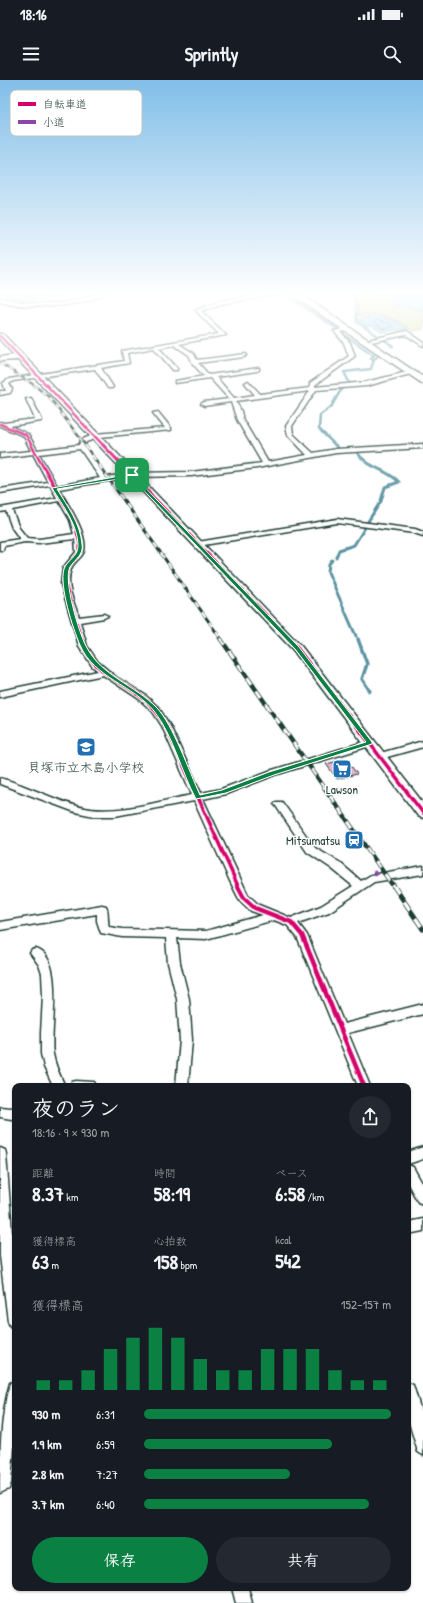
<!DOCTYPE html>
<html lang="ja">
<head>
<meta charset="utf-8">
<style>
	:root { --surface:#171b24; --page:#242831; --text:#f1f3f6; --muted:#9ea1a6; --accent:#0b8043 }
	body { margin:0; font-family:"Patrick Hand","Klee One",sans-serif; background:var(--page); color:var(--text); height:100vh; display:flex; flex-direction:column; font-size:15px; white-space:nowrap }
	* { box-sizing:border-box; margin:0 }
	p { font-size:13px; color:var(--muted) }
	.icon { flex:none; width:22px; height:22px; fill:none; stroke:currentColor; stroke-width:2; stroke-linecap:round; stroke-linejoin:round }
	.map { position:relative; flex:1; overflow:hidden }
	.panel { position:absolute; left:12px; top:1003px; width:399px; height:508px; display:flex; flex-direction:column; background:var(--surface); border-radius:8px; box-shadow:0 1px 3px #0004 }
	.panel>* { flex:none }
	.pin { position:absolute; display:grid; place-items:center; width:34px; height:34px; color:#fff; margin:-17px; border-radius:8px; box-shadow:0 2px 6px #0006 }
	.round { display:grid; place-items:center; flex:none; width:42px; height:42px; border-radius:21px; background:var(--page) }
	.headline { display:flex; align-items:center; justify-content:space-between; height:68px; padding:0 20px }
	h1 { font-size:22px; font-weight:800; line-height:30px }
	.figures { display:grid; grid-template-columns:repeat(3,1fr); gap:6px; height:68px; padding:4px 20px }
	.figures div { display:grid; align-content:center }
	.figures b { font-size:20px; font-weight:800 }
	.figures small { font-size:11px; font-weight:400 }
	.figures p { font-size:11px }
	.chart { height:112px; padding:8px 20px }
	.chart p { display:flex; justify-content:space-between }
	.chart svg { width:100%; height:72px; margin-top:4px; stroke:var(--accent); stroke-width:6 }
	.cta { display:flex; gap:8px; margin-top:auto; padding:8px 20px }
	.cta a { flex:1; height:46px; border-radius:24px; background:var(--accent); color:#fff; font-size:16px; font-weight:800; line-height:46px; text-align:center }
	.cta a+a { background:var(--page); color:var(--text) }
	ul { padding:0 20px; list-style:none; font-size:13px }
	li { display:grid; grid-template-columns:64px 48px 1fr; align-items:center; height:30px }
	li i { height:10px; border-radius:5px; background:var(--accent) }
	.status { display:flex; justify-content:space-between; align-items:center; height:28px; padding:0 20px; background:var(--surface); direction:ltr }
	.status svg { height:11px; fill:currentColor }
	header { display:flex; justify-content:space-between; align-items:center; height:52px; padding:0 20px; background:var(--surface); font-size:18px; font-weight:800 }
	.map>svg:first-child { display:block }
</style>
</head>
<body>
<div class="status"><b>18:16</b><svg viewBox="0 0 49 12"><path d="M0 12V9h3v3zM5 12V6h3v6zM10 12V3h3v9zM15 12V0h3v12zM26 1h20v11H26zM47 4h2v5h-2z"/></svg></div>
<header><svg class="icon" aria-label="menu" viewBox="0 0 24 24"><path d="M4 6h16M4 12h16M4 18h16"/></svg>Sprintly<svg class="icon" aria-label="search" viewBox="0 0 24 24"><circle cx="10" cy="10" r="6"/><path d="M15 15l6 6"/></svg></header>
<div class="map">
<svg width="423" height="1523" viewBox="0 0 423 1523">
	<rect width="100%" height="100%" fill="#fff"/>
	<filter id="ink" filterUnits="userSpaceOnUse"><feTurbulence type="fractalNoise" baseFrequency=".025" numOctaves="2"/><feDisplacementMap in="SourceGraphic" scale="8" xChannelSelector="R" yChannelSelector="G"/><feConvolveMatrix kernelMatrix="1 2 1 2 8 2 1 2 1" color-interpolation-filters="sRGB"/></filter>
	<g filter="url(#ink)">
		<path fill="#ccd88c" stroke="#768a60" d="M 353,213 L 399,213 L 423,225 L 423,249 L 413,251 L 400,242 L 376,233 L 359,236 L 356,215 Z"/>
		<g fill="#87cee8" stroke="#5d94a0">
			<path d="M 0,213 L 71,213 C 51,221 19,223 0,213 Z"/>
			<path d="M 382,213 L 423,214 L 423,231 L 396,225 Z"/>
			<path d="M 376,235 L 397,242 L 408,249 L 381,252 L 372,246 L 368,247 L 359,241 L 359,239 L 361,238 Z"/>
		</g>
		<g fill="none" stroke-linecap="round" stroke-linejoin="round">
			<g stroke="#49777c" stroke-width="1">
				<path d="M 11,213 L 34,216 L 58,213"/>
				<path d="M 376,240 L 391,244 L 392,247 L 383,249 L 374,243 Z"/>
			</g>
			<g stroke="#5d94a0" stroke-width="2.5">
				<path d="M 351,213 L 355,219 L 357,242 L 393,266 L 391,266"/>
				<path d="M 286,215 L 337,249"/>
				<path d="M 340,252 L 374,275 L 371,278 L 374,280"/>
				<path d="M 348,306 L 351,306 L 344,292 L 371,289 L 374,279 L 377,277"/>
				<path d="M 336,366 L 319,349 L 320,335 L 331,327 L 342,308"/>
			</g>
			<g stroke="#5d94a0" stroke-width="3">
				<path d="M 335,365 L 339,369"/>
				<path d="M 356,371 C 368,389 385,388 399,402 L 385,407 L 381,421 L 367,443"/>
				<path d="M 336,477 L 339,470 L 354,465 L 366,446"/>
				<path d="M 332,480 L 329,484 L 328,492 L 356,556"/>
			</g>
			<path stroke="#5d94a0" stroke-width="3.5" d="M 358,559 L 367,584 L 362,599 L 370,611"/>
		</g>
		<path fill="#e7b4d0" stroke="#1f3d34" d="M 346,679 L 357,694 L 337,699 L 326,684 Z"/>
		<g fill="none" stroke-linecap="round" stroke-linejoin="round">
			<g stroke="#1f3d34" stroke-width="3">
				<g id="street">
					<path d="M 98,213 L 106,213 C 80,228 29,230 0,221 L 0,217 C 21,223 49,227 71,221 C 80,219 89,216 98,213 Z"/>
					<path d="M 275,213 L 289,213 L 221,224 L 201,231 L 226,255 L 179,264 L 193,273 L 197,280 L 246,274 L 247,275 L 244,277 L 198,283 L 209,295 L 259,288 L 259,290 L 257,291 L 216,297 L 234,318 L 255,315 L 245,303 L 248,301 L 260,314 L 310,308 L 310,303 L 349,276 L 344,263 L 334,251 L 348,248 L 348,250 L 341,252 L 350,263 L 355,276 L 315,305 L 315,307 L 366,302 L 411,291 L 414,293 L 367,306 L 316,310 L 292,346 L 293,354 L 313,373 L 336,369 L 423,364 L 423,368 L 336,373 L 257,388 L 191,396 L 132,397 L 59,409 C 68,425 88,453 84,471 C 82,478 73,482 71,489 C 65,504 74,523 79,537 L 104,534 L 108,536 L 104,538 L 80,542 L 87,566 L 98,582 L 116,597 L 145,615 L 159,628 L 170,646 L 201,713 L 221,709 L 269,691 L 367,661 L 373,661 L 375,663 L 373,665 L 275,695 L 226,714 L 203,719 L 248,815 L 259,825 L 291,838 L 321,826 L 353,806 L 331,788 L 307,772 L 276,726 L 274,724 L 276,722 L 282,722 L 315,768 L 339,782 L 361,801 L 371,795 L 423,786 L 423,794 L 374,802 L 329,832 L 298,843 L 307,855 L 344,944 L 423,924 L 423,934 L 348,953 L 370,1006 L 358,1006 L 297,857 L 287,845 L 274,840 L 206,859 L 177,858 L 180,883 L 189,919 L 192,960 L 188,1006 L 176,1006 L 180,960 L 177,919 L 168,883 L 166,858 L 122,857 L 101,853 L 97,841 L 97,834 L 0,850 L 0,842 L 102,825 L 106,826 C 109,832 107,840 109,847 L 122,849 L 206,851 L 263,835 L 251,831 L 240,821 L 229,799 L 194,721 L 115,736 L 94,736 L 75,732 L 0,704 L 0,698 C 27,705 53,720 80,727 C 115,736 158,721 192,715 L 162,646 L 153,632 L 139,619 L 103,595 L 0,617 L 0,611 L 98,591 L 92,586 L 79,566 L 61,504 L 63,488 L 76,472 L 75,459 L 39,463 L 25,462 L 4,466 L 3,470 L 0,470 L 0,462 L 20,459 L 12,448 L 6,431 L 0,432 L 0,428 L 57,418 L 50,405 L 0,413 L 0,409 L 48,402 L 33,374 L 0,378 L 0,374 L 31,371 L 24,356 L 0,346 L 0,342 L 4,343 L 35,339 L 26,319 L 31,318 L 42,340 L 41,341 L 10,346 L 28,354 L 37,370 L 79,365 L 81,360 L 95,354 L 165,348 L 153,333 L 158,332 L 171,348 L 171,350 L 100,357 L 86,362 L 85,367 L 106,397 L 132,393 L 191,392 L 262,383 L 237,340 L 231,322 L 204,326 L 201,324 L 204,322 L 229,319 L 210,298 L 175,303 L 175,301 L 204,296 L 193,284 L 189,275 L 174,265 L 159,268 L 177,288 L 177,290 L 173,290 L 154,268 L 127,273 L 129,283 L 101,288 L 113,307 L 112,308 L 108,308 L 95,289 L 13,301 L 9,304 L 12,309 L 10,313 L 0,315 L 0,311 L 6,311 L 3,303 L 9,299 L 124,281 L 122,271 L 219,254 L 196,231 L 196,229 L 220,221 ZM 310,311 L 286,346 L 288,355 L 307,375 L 268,382 L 243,340 L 241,331 L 236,321 ZM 80,369 L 100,398 L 57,406 L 39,374 ZM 59,421 L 70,440 L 74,454 L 39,459 L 27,458 L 19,448 L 12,430 Z"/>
					<path d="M 407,251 L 423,262 L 423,266 L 406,255 L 371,262 L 368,260 Z"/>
					<path d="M 337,439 L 415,449 L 423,452 L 423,456 L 414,453 L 337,443 L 198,466 L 194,464 L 198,462 Z"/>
					<path d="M 423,661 L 423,667 L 380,679 L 375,676 L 377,674 Z"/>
					<path d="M 36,869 C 66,878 49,950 53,974 C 55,985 60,996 65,1006 L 53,1006 L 44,987 L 41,974 L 41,953 L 43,916 L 42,894 L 39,885 L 30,873 L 32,870 Z"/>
					<path d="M 76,1001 L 94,1002 L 96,1006 L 70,1006 L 72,1002 Z"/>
					<path d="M 0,1027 L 10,1028 L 15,1027 L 15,1038 L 11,1039 L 0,1037 Z"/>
					<path d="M 423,1067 L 423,1079 L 408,1084 L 408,1072 Z"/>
					<path d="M 0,1068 L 5,1070 L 6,1074 L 15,1192 L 15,1248 L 10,1246 L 8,1241 L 0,1176 Z"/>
					<path d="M 408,1085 L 413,1087 L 423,1105 L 423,1124 L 418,1122 L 408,1104 Z"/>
					<path d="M 423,1139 L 423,1151 L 408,1154 L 408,1142 Z"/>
					<path d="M 15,1301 L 15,1355 L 11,1403 L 9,1409 L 0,1413 C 0,1377 0,1337 10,1303 Z"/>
					<path d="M 408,1303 L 413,1305 L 423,1338 L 423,1375 L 418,1372 L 408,1339 Z"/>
					<path d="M 232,1508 L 248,1508 L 252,1523 L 236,1523 Z"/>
				</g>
			</g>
			<g stroke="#1f3d34" stroke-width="3">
				<path id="secondary" d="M 0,254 L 3,254 L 301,566 L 423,723 L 423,738 L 418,736 L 293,570 L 18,280 L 0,281 L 0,277 L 14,275 L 0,260 Z"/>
			</g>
			<g stroke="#1f3d34" stroke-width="3">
				<path id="primary" d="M 289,213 L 299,213 L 423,297 L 423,304 Z"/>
			</g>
			<use href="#street" fill="#fff" fill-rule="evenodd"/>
			<use href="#secondary" fill="#fff" fill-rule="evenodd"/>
			<use href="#primary" fill="#fff" fill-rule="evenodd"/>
			<g stroke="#1f3d34" stroke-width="2.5">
				<path id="rail-far3" d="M 0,283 L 34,305 L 49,317 L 86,366"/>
			</g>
			<g stroke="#1f3d34" stroke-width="3">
				<path id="rail-far2" d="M 85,365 L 221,559"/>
			</g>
			<g stroke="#1f3d34" stroke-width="4.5">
				<path id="rail-far1" d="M 220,558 L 393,806"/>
			</g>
			<g stroke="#1f3d34" stroke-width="5">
				<path id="rail" d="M 393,805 L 423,849"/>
			</g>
			<use href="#rail-far3" stroke="#fff" stroke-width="1.5" stroke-dasharray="5" stroke-linecap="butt"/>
			<use href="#rail-far2" stroke="#fff" stroke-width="2" stroke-dasharray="6" stroke-linecap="butt"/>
			<use href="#rail-far1" stroke="#fff" stroke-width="3" stroke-dasharray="8" stroke-linecap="butt"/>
			<use href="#rail" stroke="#fff" stroke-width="3.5" stroke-dasharray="10" stroke-linecap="butt"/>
			<path stroke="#8e44ad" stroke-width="3" stroke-dasharray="5.5 3" stroke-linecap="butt" d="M 374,791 L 378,798"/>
			<g stroke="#fff" stroke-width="4">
				<g id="cycleway-far3">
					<path d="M 0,256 L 104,366"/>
					<path d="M 0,344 L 26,355 L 32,366"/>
				</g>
			</g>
			<g stroke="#fff" stroke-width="5">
				<g id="cycleway-far2">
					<path d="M 31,365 L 74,440 L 80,464 L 80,472 L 67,488 L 65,504 L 81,559"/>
					<path d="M 103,365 L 289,559"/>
				</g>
			</g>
			<g stroke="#fff" stroke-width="6">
				<g id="cycleway-far1">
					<path d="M 81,558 C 90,591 119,599 142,617 C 153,625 159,635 166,646 L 238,806"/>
					<path d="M 288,558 L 297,568 L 423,733"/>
				</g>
			</g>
			<g stroke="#fff" stroke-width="7">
				<path id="cycleway" d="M 237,805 L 244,818 L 255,828 L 291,842 L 302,855 L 364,1006"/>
			</g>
			<use href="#cycleway-far3" stroke="#d6006c" stroke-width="2.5"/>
			<use href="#cycleway-far2" stroke="#d6006c" stroke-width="3"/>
			<use href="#cycleway-far1" stroke="#d6006c" stroke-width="3.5"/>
			<use href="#cycleway" stroke="#d6006c" stroke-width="4.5"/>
		</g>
	</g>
	<linearGradient id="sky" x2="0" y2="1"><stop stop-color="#81bee8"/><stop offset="0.5" stop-color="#fff"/><stop offset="1" stop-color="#fff" stop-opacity="0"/></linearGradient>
	<rect width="423" height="426" fill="url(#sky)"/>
	<path fill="#0b8043" stroke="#fff" fill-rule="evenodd" d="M 132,394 L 299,567 L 372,662 L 372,664 L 274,695 L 226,713 L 196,719 C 181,691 173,655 154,631 C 133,605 94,598 80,565 C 73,549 59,506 64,489 C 67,480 78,477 78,466 C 78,445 63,426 52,408 ZM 131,397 L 295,569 L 366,662 L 269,692 L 222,710 L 200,715 C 189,691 173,645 157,628 C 135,605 101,596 86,566 C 79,553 63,500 70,487 C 75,479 84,475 82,464 C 80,443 68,427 57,409 Z"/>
	<defs>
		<g id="school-square" transform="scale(1)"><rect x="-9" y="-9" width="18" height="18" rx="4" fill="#1f6fb2" stroke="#fff"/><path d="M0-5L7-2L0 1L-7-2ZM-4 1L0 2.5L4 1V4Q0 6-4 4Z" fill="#fff"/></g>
		<g id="supermarket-square" transform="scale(1)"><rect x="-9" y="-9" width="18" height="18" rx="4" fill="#1f6fb2" stroke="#fff"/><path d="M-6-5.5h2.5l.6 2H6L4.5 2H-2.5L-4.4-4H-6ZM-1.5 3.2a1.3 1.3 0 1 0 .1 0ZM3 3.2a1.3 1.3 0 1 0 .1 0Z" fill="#fff"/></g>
		<g id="station-square" transform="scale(1)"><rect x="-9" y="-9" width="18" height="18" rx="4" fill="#1f6fb2" stroke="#fff"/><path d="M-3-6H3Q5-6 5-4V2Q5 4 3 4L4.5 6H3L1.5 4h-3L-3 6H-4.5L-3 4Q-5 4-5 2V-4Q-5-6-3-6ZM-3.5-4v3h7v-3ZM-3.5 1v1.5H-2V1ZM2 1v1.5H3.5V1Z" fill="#fff"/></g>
	</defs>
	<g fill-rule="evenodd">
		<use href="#school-square" x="86" y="667"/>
		<use href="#supermarket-square" x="342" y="689"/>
		<use href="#station-square" x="354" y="760"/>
	</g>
	<g text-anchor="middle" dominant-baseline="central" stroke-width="3" stroke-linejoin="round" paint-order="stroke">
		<g font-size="13" fill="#1f3d34" stroke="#fff">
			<text x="86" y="687">貝塚市立木島小学校</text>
			<text x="342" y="709">Lawson</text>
			<text x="340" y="760" text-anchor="end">Mitsumatsu</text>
		</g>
	</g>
	<rect x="10" y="10" width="132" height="46" rx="6" fill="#fff" stroke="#bcc5c2" stroke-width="1"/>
	<rect x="18" y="22" width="18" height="4" fill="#d6006c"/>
	<rect x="18" y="40" width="18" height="4" fill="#8e44ad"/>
	<g font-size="11" fill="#1f3d34">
		<text x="43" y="28">自転車道</text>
		<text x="43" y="46">小道</text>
	</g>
</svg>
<div class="pin" style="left:132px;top:395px;background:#1e9e55"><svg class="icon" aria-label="arrive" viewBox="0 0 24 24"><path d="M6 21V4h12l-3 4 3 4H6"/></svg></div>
<section class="panel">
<div class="headline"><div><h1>夜のラン</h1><p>18:16 · 9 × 930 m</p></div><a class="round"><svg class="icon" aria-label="share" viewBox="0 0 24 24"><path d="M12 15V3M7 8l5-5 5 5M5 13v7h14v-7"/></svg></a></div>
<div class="figures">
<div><p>距離</p><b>8.37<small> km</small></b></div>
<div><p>時間</p><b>58:19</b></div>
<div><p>ペース</p><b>6:58<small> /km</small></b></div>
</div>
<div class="figures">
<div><p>獲得標高</p><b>63<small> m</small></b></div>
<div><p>心拍数</p><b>158<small> bpm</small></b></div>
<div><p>kcal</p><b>542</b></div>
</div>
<div class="chart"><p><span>獲得標高</span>152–157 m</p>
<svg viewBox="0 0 160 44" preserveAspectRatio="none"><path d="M5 44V38M15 44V38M25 44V32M35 44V19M45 44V12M55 44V6M65 44V12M75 44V25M85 44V32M95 44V32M105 44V19M115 44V19M125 44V19M135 44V32M145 44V38M155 44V38"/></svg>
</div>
<ul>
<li><b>930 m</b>6:31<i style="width:100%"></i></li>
<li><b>1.9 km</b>6:59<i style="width:76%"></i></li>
<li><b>2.8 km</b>7:27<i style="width:59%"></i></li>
<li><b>3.7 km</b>6:40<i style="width:91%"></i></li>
</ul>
<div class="cta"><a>保存</a><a>共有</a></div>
</section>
</div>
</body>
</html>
